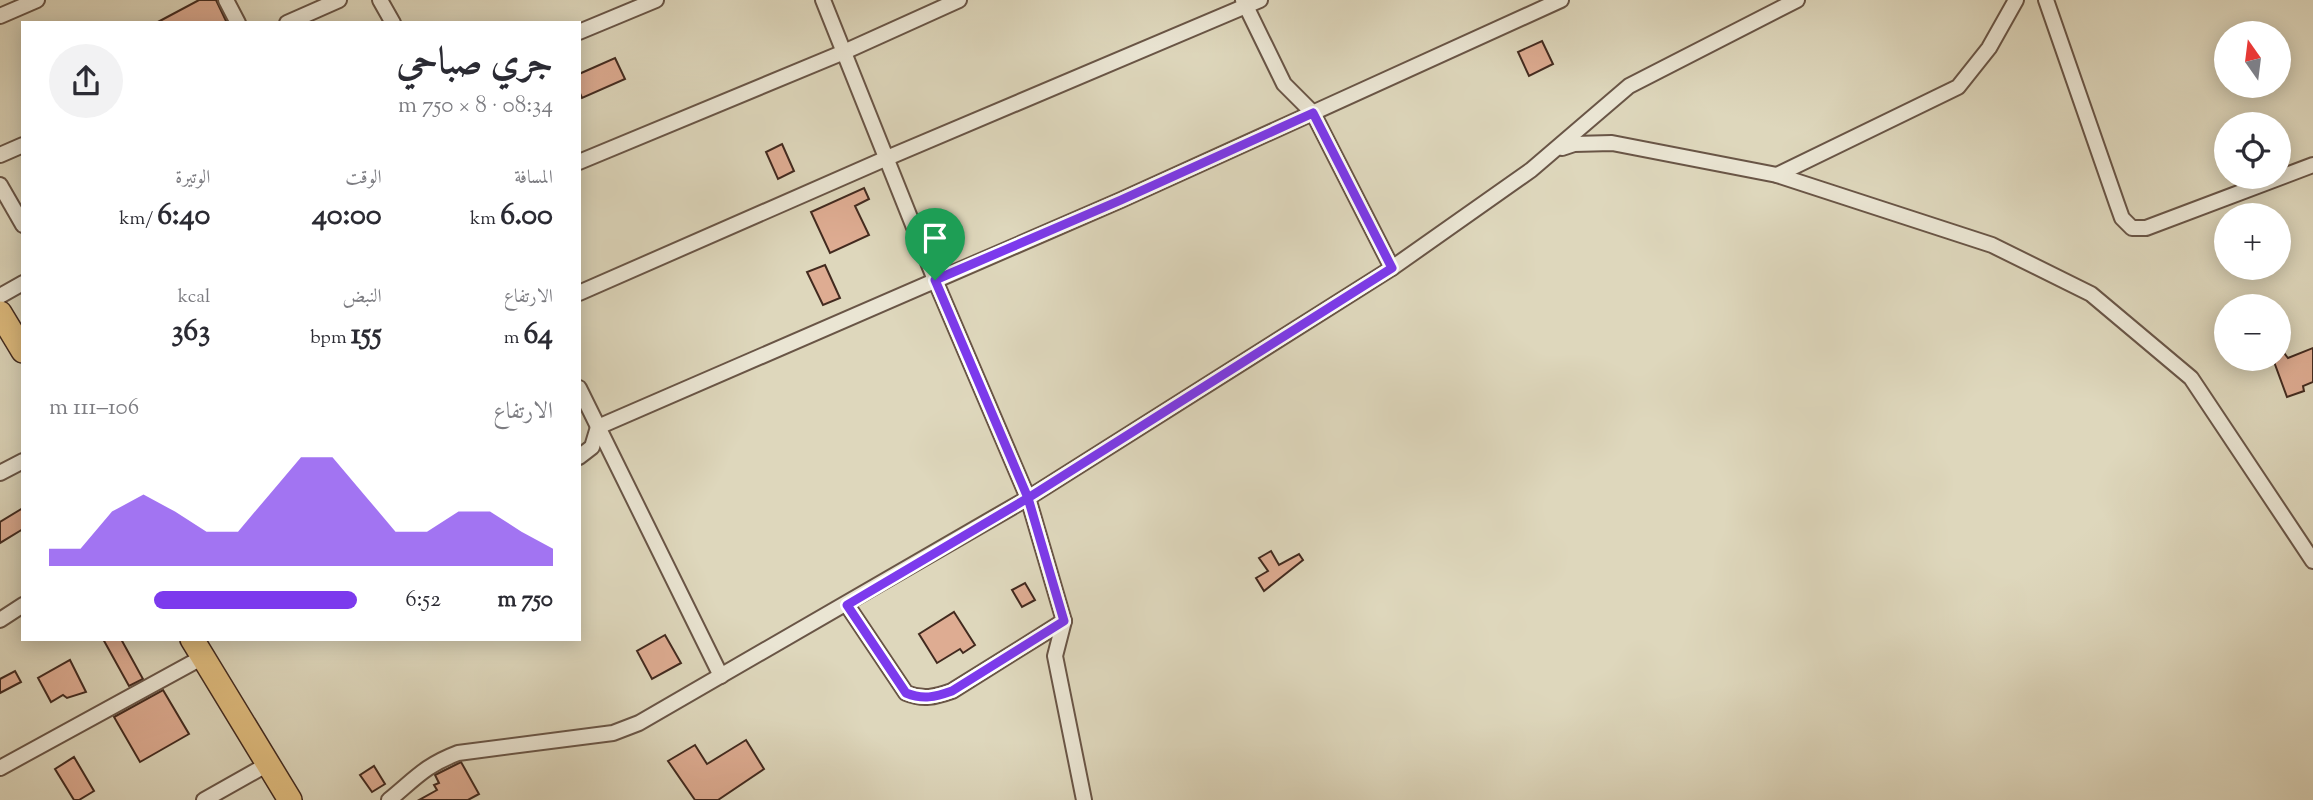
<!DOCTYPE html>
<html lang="ar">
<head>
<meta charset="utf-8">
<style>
	:root { --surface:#fff; --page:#f2f2f3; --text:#2b2b33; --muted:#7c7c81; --accent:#7c3aed }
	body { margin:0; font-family:"Sorts Mill Goudy",Amiri,serif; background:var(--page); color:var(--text); direction:rtl; height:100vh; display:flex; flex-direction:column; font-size:26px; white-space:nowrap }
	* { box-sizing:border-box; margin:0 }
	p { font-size:23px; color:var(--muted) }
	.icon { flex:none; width:38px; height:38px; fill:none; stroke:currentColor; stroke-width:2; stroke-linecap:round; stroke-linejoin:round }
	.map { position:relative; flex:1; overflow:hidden; direction:ltr }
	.drawer { position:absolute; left:21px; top:21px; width:560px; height:620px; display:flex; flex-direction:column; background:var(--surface); border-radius:0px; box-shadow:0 4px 18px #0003; direction:rtl }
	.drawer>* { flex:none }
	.needle { width:46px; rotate:346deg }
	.buttons { position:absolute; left:2214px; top:21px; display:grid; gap:14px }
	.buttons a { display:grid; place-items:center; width:77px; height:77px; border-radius:50%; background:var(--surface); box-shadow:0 4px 18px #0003; font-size:35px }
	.pin { position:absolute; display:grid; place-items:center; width:60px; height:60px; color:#fff; margin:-72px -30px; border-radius:50% 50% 50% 0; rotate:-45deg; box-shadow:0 0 7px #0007 }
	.pin .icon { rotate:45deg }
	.round { display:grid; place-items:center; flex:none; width:74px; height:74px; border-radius:37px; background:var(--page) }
	.head { display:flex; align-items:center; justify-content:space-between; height:119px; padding:0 28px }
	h1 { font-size:38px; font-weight:700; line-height:52px }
	.figures { display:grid; grid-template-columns:repeat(3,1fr); gap:10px; height:119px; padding:7px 28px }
	.figures div { display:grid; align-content:center }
	.figures b { font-size:30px; font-weight:700 }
	.figures small { font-size:19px; font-weight:400 }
	.figures p { font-size:19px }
	.chart { height:196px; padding:14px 28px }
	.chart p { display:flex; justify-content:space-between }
	.chart svg { width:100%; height:126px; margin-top:7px; fill:var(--accent); opacity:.7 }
	ul { padding:0 28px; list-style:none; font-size:23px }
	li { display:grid; grid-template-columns:112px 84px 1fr; align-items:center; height:52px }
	li i { height:18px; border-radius:9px; background:var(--accent) }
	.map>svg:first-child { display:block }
</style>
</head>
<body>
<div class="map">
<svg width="2313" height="800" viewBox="0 0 2313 800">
	<rect width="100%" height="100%" fill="#ded7bc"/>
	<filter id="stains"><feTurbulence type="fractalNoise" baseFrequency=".00286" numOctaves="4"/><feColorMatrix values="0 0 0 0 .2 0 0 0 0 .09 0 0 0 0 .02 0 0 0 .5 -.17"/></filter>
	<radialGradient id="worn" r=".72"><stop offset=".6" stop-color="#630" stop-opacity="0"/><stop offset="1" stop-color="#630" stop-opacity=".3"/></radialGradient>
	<g fill="#deac92" stroke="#422a1f" stroke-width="2">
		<path d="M 199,0 L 216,0 L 227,23 L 156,23 Z"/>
		<path d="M 1542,41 L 1553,64 L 1529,76 L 1518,52 Z"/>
		<path d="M 615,58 L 625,79 L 582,98 L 579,91 L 579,74 Z"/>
		<path d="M 782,144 L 794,171 L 778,179 L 766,152 Z"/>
		<path d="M 864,188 L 869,199 L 855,206 L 869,235 L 830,253 L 811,212 Z"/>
		<path d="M 825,265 L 840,298 L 823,305 L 807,272 Z"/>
		<path d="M 2313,348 L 2313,382 L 2303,386 L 2304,391 L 2287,397 L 2273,359 L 2278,359 L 2278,355 L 2284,353 L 2288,358 Z"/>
		<path d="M 23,508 L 23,529 L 0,543 L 0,522 Z"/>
		<path d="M 1271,551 L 1279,565 L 1299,554 L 1303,560 L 1264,591 L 1256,578 L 1268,571 L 1259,558 Z"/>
		<path d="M 1025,583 L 1035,600 L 1022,607 L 1012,590 Z"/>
		<path d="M 954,612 L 975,645 L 963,653 L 960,649 L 937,663 L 919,634 Z"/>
		<path d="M 665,635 L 681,663 L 652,679 L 637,651 Z"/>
		<path d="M 103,639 L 121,639 L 143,679 L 129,686 Z"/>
		<path d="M 70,660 L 86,692 L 67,698 L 63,695 L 51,702 L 38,678 Z"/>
		<path d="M 15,671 L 21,682 L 0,693 L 0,679 Z"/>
		<path d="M 163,690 L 189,734 L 140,762 L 114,717 Z"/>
		<path d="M 746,740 L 764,769 L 718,800 L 695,800 L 668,761 L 695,745 L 707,764 Z"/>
		<path d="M 74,757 L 94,791 L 79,800 L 74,800 L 55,769 Z"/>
		<path d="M 461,762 L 479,794 L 468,800 L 419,800 L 437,790 L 434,785 L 439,783 L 435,775 Z"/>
		<path d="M 374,766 L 385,784 L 372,792 L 360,775 Z"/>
	</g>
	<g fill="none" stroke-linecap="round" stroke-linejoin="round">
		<g stroke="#695546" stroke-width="18">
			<g id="minor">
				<path d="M 226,0 L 238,23"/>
				<path d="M 380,0 L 393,23"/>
				<path d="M 823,0 L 935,280 L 1028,498 L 1064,621 L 1055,656 L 1084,800"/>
				<path d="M 1243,0 L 1284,84 L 1313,113 L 1392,268"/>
				<path d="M 2046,0 L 2117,204 L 2122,218 L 2132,228 L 2146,228 L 2313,165"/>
				<path d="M 0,16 L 37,0"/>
				<path d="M 287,23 L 339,0"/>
				<path d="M 579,32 L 656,0"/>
				<path d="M 1562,148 L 1574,144 L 1612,143 L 1777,175 L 1992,245 L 2091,294 L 2191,378 L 2313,561"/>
				<path d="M 0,155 L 23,145"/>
				<path d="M 579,162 L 844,52 L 959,0"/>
				<path d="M 1777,175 L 1958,87 L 1989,48 L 2016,0"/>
				<path d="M 0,185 L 23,225"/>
				<path d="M 579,293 L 887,158 L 1260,0"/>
				<path d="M 0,296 L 23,283"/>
				<path d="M 579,388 L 721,676"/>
				<path d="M 579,457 L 592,447 L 598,427 L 1121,200 L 1561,0"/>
				<path d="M 0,473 L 23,461"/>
				<path d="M 847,605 L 906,693 C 923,700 935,697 952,691 L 1064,621"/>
				<path d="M 0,620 L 23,605"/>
				<path d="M 0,768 L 203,657"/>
				<path d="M 204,800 L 268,764"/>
				<path d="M 389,800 C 415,779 424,766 458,753 L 613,733 L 639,723 L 1028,498 L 1392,268 L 1531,170 L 1629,86 L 1797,0"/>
			</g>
		</g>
		<g stroke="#422a1f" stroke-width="26">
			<g id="trunk">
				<path d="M 0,313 L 23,351"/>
				<path d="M 192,639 L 290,800"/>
			</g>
		</g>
		<use href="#minor" stroke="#eae5d3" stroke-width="14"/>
		<use href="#trunk" stroke="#dfbc7e" stroke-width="23"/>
	</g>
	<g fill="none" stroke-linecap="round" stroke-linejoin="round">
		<g stroke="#fff" stroke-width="14">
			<path id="route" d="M 935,280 L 1028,498 L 847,605 L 906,693 C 923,700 935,697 952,691 L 1064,621 L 1028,498 L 1392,268 L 1313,113 L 1121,200 L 935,280"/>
		</g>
		<use href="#route" stroke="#7c3aed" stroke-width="9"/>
	</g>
	<rect width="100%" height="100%" filter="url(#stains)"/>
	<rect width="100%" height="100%" fill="url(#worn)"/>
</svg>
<div class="buttons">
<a><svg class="needle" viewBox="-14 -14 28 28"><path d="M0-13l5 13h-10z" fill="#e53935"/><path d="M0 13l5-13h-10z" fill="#7c7c81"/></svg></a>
<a><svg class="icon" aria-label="locate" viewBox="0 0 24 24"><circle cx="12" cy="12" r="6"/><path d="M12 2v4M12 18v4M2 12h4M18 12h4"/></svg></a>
<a>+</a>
<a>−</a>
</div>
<div class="pin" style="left:935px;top:280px;background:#1e9e55"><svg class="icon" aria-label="arrive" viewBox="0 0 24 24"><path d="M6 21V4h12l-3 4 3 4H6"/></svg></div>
<section class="drawer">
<div class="head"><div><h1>جري صباحي</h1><p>08:34 · 8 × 750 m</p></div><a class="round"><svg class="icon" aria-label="share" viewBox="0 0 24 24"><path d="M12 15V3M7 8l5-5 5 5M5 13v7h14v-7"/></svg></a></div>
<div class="figures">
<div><p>المسافة</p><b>6.00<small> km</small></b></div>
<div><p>الوقت</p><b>40:00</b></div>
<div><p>الوتيرة</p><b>6:40<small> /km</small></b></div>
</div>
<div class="figures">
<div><p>الارتفاع</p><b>64<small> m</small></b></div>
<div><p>النبض</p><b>155<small> bpm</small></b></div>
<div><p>kcal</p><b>363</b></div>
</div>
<div class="chart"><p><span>الارتفاع</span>106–111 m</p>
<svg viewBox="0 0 160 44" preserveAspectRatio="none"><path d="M0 44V38L10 38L20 25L30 19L40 25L50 32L60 32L70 19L80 6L90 6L100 19L110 32L120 32L130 25L140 25L150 32L160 38V44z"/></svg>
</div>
<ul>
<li><b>750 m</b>6:52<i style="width:66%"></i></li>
</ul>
</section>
</div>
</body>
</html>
